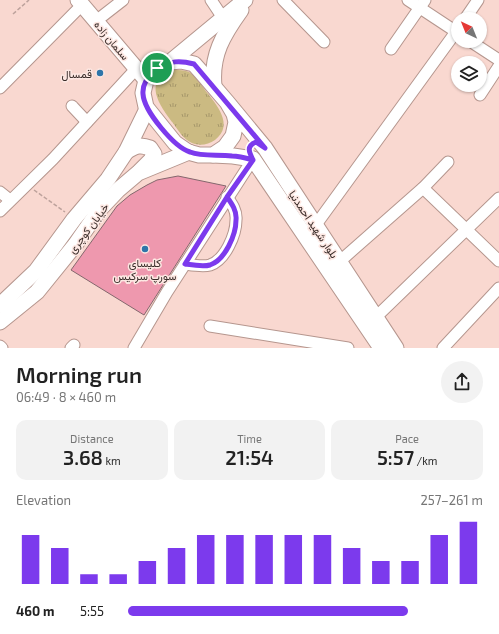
<!DOCTYPE html>
<html lang="en">
<head>
<meta charset="utf-8">
<style>
	:root { --surface:#fff; --page:#f2f2f2; --text:#222; --muted:#767676; --accent:#7c3aed }
	body { margin:0; font-family:"Exo 2",Vazirmatn,sans-serif; background:var(--page); color:var(--text); height:100vh; display:flex; flex-direction:column; font-size:15px; white-space:nowrap }
	* { box-sizing:border-box; margin:0 }
	p { font-size:13px; color:var(--muted) }
	.icon { flex:none; width:22px; height:22px; fill:none; stroke:currentColor; stroke-width:2; stroke-linecap:round; stroke-linejoin:round }
	.map { position:relative; height:348px; overflow:hidden }
	.drawer { display:flex; flex-direction:column; background:var(--surface); flex:1 }
	.drawer>* { flex:none }
	.needle { width:26px; rotate:317deg }
	.buttons { position:absolute; left:451px; top:12px; display:grid; gap:8px }
	.buttons a { display:grid; place-items:center; width:36px; height:36px; border-radius:50%; background:var(--surface); box-shadow:0 1px 3px #0004; font-size:20px }
	.pin { position:absolute; display:grid; place-items:center; width:34px; height:34px; color:#fff; margin:-17px; border:2px solid #fff; border-radius:50%; box-shadow:0 1px 4px #0007 }
	.round { display:grid; place-items:center; flex:none; width:42px; height:42px; border-radius:21px; background:var(--page) }
	.head { display:flex; align-items:center; justify-content:space-between; height:68px; padding:0 16px }
	h1 { font-size:22px; font-weight:600; line-height:30px }
	.figures { display:grid; grid-template-columns:repeat(3,1fr); gap:6px; height:68px; padding:4px 16px }
	.figures div { display:grid; align-content:center; border-radius:10px; background:var(--page); text-align:center }
	.figures b { font-size:20px; font-weight:600 }
	.figures small { font-size:11px; font-weight:400 }
	.figures p { font-size:11px }
	.chart { height:112px; padding:8px 16px }
	.chart p { display:flex; justify-content:space-between }
	.chart svg { width:100%; height:72px; margin-top:4px; stroke:var(--accent); stroke-width:6 }
	ul { padding:0 16px; list-style:none; font-size:13px }
	li { display:grid; grid-template-columns:64px 48px 1fr; align-items:center; height:30px }
	li i { height:10px; border-radius:5px; background:var(--accent) }
	.map>svg:first-child { display:block }
</style>
</head>
<body>
<div class="map">
<svg width="499" height="348" viewBox="0 0 499 348">
	<defs>
		<pattern id="grass-tufts" width="24" height="20" patternUnits="userSpaceOnUse"><rect width="24" height="20" fill="#cbba82"/><path d="M3 7l-1-3M5 7V3M7 7l1-3M15 17l-1-3M17 17v-4M19 17l1-3" fill="none" stroke="#a6976a"/></pattern>
	</defs>
	<rect width="100%" height="100%" fill="#f9d8d0"/>
	<path fill="url(#grass-tufts)" d="M 174,70 C 179,70 184,70 189,72 C 196,76 201,84 205,90 C 216,104 235,125 215,140 C 208,145 199,146 192,143 C 183,139 178,130 173,123 C 160,106 141,80 174,70 Z"/>
	<path fill="#ee98ae" stroke="#84676d" d="M 178,176 L 226,186 L 144,315 L 71,270 L 117,206 L 130,195 L 147,185 L 157,180 Z"/>
	<g fill="none" stroke-linecap="round" stroke-linejoin="round">
		<g stroke="#b5968e" stroke-width="13">
			<g id="street">
				<path d="M 211,0 L 223,18"/>
				<path d="M 283,0 L 324,42"/>
				<path d="M 408,0 L 458,33"/>
				<path d="M 465,19 L 478,0"/>
				<path d="M 96,21 L 123,0"/>
				<path d="M 470,41 L 499,60"/>
				<path d="M 391,49 L 425,0"/>
				<path d="M 0,88 L 82,5"/>
				<path d="M 480,95 L 499,66"/>
				<path d="M 72,106 L 87,122"/>
				<path d="M 423,188 L 499,261"/>
				<path d="M 0,192 L 10,200"/>
				<path d="M 0,211 L 53,159 L 136,69"/>
				<path d="M 315,226 L 458,29"/>
				<path d="M 339,262 L 423,188 L 448,162"/>
				<path d="M 185,264 C 192,265 203,267 210,265 C 225,260 236,235 236,220 C 237,211 232,204 227,197"/>
				<path d="M 376,317 L 499,198"/>
				<path d="M 210,326 L 348,348"/>
				<path d="M 0,346 L 2,348"/>
				<path d="M 71,348 L 74,345"/>
				<path d="M 134,348 L 167,292 L 253,159"/>
				<path d="M 443,348 L 499,288"/>
			</g>
		</g>
		<g stroke="#b5968e" stroke-width="17">
			<g id="secondary">
				<path d="M 78,0 L 146,80"/>
				<path d="M 170,62 L 245,0"/>
				<path d="M 214,86 C 211,55 223,35 241,10"/>
				<path d="M 227,102 L 234,114 L 236,122 L 233,136 L 225,147 L 213,155 L 199,155 L 188,152 L 175,143 L 146,107 L 143,93 L 146,80 L 157,68 L 170,62 L 181,61 L 194,64 L 202,73 L 227,102 L 265,148 L 396,348"/>
				<path d="M 126,152 C 135,146 140,144 150,148 L 154,154 L 151,160 L 140,171"/>
				<path d="M 213,155 L 233,156 L 253,159 L 381,348"/>
				<path d="M 0,305 L 36,271 L 74,219 L 108,179 L 126,152 L 147,109"/>
				<path d="M 0,322 L 37,292 L 75,245 L 100,209 L 118,190 L 138,173 L 189,152"/>
			</g>
		</g>
		<g stroke="#bda29c" stroke-width="1.5" stroke-dasharray="4 2" stroke-linecap="butt">
			<path d="M 13,14 L 29,0"/>
			<path d="M 34,190 L 65,212"/>
		</g>
		<use href="#street" stroke="#fff" stroke-width="11"/>
		<use href="#secondary" stroke="#fff" stroke-width="15"/>
	</g>
	<g fill="none" stroke-linecap="round" stroke-linejoin="round">
		<g stroke="#fff" stroke-width="8">
			<path id="route" d="M 157,68 C 150,76 142,82 143,94 C 144,111 174,147 190,152 C 203,157 218,154 232,156 C 239,156 246,158 253,160 L 227,197 L 185,264 C 192,265 203,267 210,265 C 225,260 236,235 236,220 C 237,211 232,204 227,197 L 253,160 C 249,152 246,146 256,142 L 265,148 L 194,64 C 179,60 171,61 157,68"/>
		</g>
		<use href="#route" stroke="#7c3aed" stroke-width="5"/>
	</g>
	<g fill="#2e75a9" stroke="#fde8e3" stroke-width="1.5">
		<circle cx="100" cy="73" r="4"/>
		<circle cx="145" cy="249" r="4"/>
	</g>
	<g text-anchor="middle" dominant-baseline="central" stroke-width="3" stroke-linejoin="round" paint-order="stroke">
		<g font-size="11" fill="#392c29" stroke="#fde8e3">
			<text transform="translate(112 40) rotate(50)">سلمان زاده</text>
			<text transform="translate(314 224) rotate(56)">بلوار شهید احمدنیا</text>
			<text transform="translate(88 228) rotate(-53)">خیابان کوچری</text>
		</g>
		<g font-size="11" fill="#392c29" stroke="#fde8e3" text-anchor="end">
			<text x="92" y="73">قمسال</text>
			<text x="145" y="262" text-anchor="middle">کلیسای<tspan x="145" dy="13">سورپ سرکیس</tspan></text>
		</g>
	</g>
</svg>
<div class="buttons">
<a><svg class="needle" viewBox="-14 -14 28 28"><path d="M0-13l5 13h-10z" fill="#e53935"/><path d="M0 13l5-13h-10z" fill="#767676"/></svg></a>
<a><svg class="icon" aria-label="layers" viewBox="0 0 24 24"><path d="M12 4l9 5-9 5-9-5zM3 14l9 5 9-5"/></svg></a>
</div>
<div class="pin" style="left:157px;top:68px;background:#1e9e55"><svg class="icon" aria-label="arrive" viewBox="0 0 24 24"><path d="M6 21V4h12l-3 4 3 4H6"/></svg></div>
</div>
<section class="drawer">
<div class="head"><div><h1>Morning run</h1><p>06:49 · 8 × 460 m</p></div><a class="round"><svg class="icon" aria-label="share" viewBox="0 0 24 24"><path d="M12 15V3M7 8l5-5 5 5M5 13v7h14v-7"/></svg></a></div>
<div class="figures">
<div><p>Distance</p><b>3.68<small> km</small></b></div>
<div><p>Time</p><b>21:54</b></div>
<div><p>Pace</p><b>5:57<small> /km</small></b></div>
</div>
<div class="chart"><p><span>Elevation</span>257–261 m</p>
<svg viewBox="0 0 160 44" preserveAspectRatio="none"><path d="M5 44V14M15 44V22M25 44V38M35 44V38M45 44V30M55 44V22M65 44V14M75 44V14M85 44V14M95 44V14M105 44V14M115 44V22M125 44V30M135 44V30M145 44V14M155 44V6"/></svg>
</div>
<ul>
<li><b>460 m</b>5:55<i style="width:79%"></i></li>
</ul>
</section>
</body>
</html>
